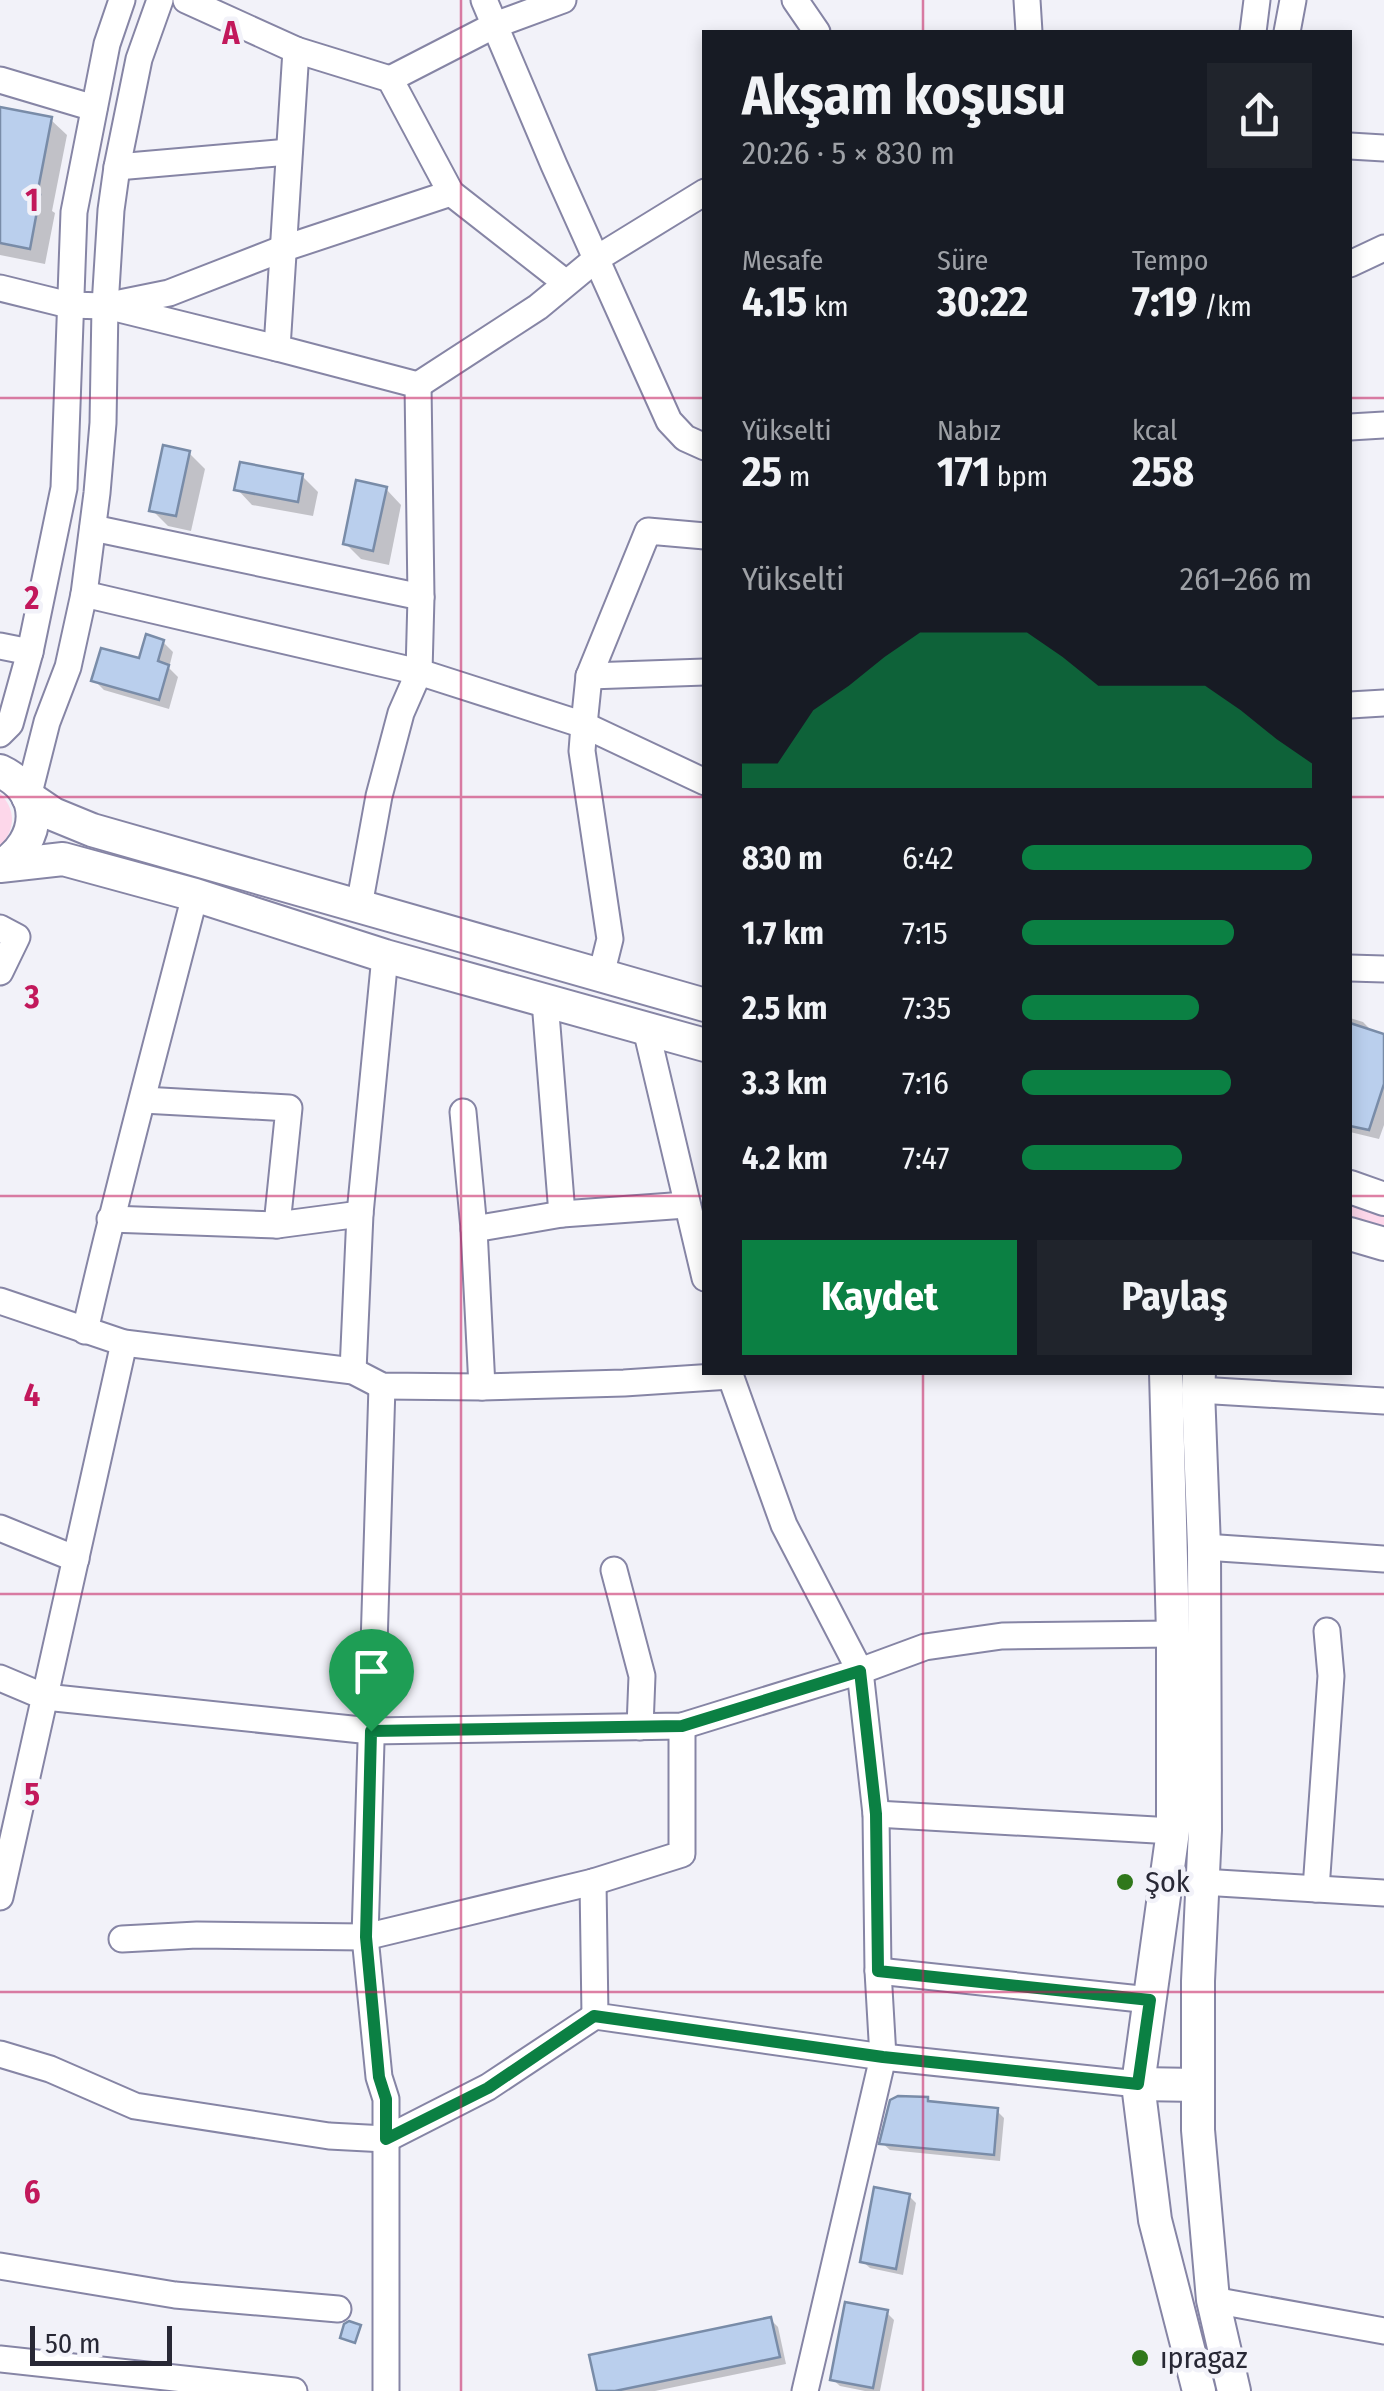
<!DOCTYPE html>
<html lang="tr">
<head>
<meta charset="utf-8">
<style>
	:root { --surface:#171b24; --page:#20242c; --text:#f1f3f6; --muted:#9ea1a6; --accent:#0b8043 }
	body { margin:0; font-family:"Fira Sans Condensed",sans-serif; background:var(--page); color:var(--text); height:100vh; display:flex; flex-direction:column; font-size:38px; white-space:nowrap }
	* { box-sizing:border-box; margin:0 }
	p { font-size:32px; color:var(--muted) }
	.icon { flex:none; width:55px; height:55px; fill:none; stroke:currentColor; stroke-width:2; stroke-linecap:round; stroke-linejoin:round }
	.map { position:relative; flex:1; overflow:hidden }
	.sheet { position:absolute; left:702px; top:30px; width:650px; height:1345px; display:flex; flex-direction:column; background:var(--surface); border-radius:0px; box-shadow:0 5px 15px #0003 }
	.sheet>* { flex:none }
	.scale { position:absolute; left:30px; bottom:25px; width:142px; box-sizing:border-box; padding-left:10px; border:5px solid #282835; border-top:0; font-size:28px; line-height:35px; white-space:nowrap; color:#282835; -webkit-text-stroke:8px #f2f2f9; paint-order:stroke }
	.pin { position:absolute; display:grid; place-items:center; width:85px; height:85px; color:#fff; margin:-102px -42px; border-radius:50% 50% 50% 0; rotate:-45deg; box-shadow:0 0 10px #0007 }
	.pin .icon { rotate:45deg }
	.round { display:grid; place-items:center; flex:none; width:105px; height:105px; border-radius:0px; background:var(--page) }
	.summary { display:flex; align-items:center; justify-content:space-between; height:170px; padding:0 40px }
	h1 { font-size:55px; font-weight:700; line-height:75px }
	.metrics { display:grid; grid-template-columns:repeat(3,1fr); gap:15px; height:170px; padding:10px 40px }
	.metrics div { display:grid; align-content:center }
	.metrics b { font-size:42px; font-weight:700 }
	.metrics small { font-size:28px; font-weight:400 }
	.metrics p { font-size:28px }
	.chart { height:280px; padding:20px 40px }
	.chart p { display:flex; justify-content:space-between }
	.chart svg { width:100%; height:180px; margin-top:10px; fill:var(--accent); opacity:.7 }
	.button { display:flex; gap:20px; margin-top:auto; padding:20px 40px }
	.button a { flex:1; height:115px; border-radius:0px; background:var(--accent); color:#fff; font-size:40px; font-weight:700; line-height:115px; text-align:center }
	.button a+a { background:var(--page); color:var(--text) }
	ul { padding:0 40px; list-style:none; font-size:32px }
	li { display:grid; grid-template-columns:160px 120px 1fr; align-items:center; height:75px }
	li i { height:25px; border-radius:12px; background:var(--accent) }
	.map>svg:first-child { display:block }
</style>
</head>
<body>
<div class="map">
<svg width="1384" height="2391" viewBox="0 0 1384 2391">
	<rect width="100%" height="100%" fill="#f2f2f9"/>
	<g fill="#fdd7ea">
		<path d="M 0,793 C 16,810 16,829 0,846 Z"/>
		<path d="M 1350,1201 L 1384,1212 L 1384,1231 L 1350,1221 Z"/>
	</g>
	<g fill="#0003">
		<path d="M 0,110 L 51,120 L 67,135 L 52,211 L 55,213 L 45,264 L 0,255 Z"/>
		<path d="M 189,453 L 205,469 L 191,531 L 168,526 L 152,510 Z"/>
		<path d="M 302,476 L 318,492 L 313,516 L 252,505 L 237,489 Z"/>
		<path d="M 386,489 L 401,505 L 389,565 L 361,559 L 346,544 Z"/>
		<path d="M 163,642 L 173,652 L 169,668 L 178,677 L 169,709 L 104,690 L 94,680 L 140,661 Z"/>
		<path d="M 1350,1018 L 1363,1022 L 1375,1034 L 1384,1037 L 1384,1125 L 1379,1139 L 1350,1132 Z"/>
		<path d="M 927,2100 L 931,2104 L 997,2111 L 1004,2118 L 1000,2161 L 890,2150 L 882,2143 Z"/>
		<path d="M 909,2196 L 916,2203 L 903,2275 L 870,2268 L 862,2261 Z"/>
		<path d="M 887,2313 L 894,2320 L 880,2391 L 865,2391 L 840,2386 L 832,2379 Z"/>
		<path d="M 770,2319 L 778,2327 L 786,2364 L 655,2391 L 599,2391 Z"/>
	</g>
	<g fill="#bacfed" stroke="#798ca8" stroke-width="2.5">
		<path d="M 0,107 L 52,117 L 37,195 L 40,195 L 30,249 L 0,243 Z"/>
		<path d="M 163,445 L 190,451 L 176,516 L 149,511 Z"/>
		<path d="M 240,462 L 303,474 L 298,502 L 234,490 Z"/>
		<path d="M 356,480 L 387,487 L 373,551 L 343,544 Z"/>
		<path d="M 146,634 L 164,640 L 158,661 L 169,665 L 159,700 L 91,681 L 101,648 L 139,658 Z"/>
		<path d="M 1350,1023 L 1384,1034 L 1384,1084 L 1369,1130 L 1350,1126 Z"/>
		<path d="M 898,2096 L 928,2097 L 928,2101 L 998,2108 L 994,2155 L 879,2144 L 890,2100 Z"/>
		<path d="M 874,2187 L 910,2194 L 896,2269 L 860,2262 Z"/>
		<path d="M 845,2302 L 888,2310 L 873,2388 L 830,2380 Z"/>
		<path d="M 771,2317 L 780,2357 L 615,2391 L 597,2391 L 589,2355 Z"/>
		<path d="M 349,2321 L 361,2325 L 355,2343 L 340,2338 L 344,2324 Z"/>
	</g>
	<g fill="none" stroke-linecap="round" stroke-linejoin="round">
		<g stroke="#8685a5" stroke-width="29">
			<g id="minor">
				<path d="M 186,0 L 296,50 L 277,348 L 418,385 L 421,597 L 419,672 L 401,713 L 379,796 L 359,906"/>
				<path d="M 484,0 L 554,165 L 669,421 L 685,438 L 705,447"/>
				<path d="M 795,0 L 817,32"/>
				<path d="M 1027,0 L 1029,32"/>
				<path d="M 1253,32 L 1257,0"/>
				<path d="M 1287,32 L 1293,0"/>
				<path d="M 296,50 L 390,79 L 451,193 L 566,283"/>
				<path d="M 390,79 L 495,25 L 563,0"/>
				<path d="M 0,80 L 94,108"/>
				<path d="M 1350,146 L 1384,148"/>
				<path d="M 117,167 L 289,152"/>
				<path d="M 1350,264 L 1384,248"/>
				<path d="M 0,288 L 69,305 L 105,306 L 169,293 L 282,249 L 451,193"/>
				<path d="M 115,308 L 277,348"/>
				<path d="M 418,385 L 538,307 L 596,259 L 705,192"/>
				<path d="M 1350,427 L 1384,425"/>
				<path d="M 93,528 L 421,597"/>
				<path d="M 84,594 L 419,672 L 584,725 L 705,782"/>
				<path d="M 0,646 L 30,652"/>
				<path d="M 589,676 L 705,672"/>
				<path d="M 1350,705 L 1384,703"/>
				<path d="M 0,734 L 10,724 L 30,652 L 64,488 L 74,212 L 107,44 L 122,0"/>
				<path d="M 28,797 L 47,722 L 68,667 L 84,594 L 97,493 L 103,423 L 105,306 L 111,210 L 117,167 L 139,59 L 160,0"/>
				<path d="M 0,928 L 17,937 L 0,972"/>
				<path d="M 1350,968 L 1384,969"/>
				<path d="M 601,975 L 610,939 L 582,751 L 584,725 L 589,676 L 648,531 L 705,536"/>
				<path d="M 545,1001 L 562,1214"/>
				<path d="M 646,1029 L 705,1278"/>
				<path d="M 143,1100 L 289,1108 L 277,1225"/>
				<path d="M 463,1112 L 474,1229 L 482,1387"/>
				<path d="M 110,1219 L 277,1225 L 360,1214"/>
				<path d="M 474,1229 L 562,1214 L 686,1205"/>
				<path d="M 0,1301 L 124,1343 L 353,1371 L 382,1386 L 482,1387 L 624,1383 L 730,1376"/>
				<path d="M 85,1331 C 118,1185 158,1040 195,895"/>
				<path d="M 353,1371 L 360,1214 L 385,956"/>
				<path d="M 729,1372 L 784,1525 L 860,1671 L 876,1814 L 878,1971 L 883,2057 L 805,2391"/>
				<path d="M 382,1386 L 365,1937 L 379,2077 L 386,2099 L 386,2391"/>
				<path d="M 1198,1390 L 1384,1401"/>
				<path d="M 0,1528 L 76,1559"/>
				<path d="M 1204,1547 L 1384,1559"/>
				<path d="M 614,1570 L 642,1676 L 640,1727"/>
				<path d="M 0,1678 L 45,1697 L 371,1731 L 682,1726 L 860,1671 L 925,1647 L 1002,1636 L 1173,1634"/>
				<path d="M 876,1814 L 1173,1831"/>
				<path d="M 593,1882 L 595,2016 L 883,2057 L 1138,2084"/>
				<path d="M 1202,1882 L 1384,1893"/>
				<path d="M 1316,1889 L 1331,1676 L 1327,1631"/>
				<path d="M 0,1897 L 124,1343"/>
				<path d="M 122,1939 L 197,1935 L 365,1937 L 593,1882 L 682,1854 L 682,1726"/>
				<path d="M 878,1971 L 1150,2000"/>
				<path d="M 0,2054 L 50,2069 L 135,2106 L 329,2136 L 386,2139 L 488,2087 L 595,2016"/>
				<path d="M 0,2266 L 175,2295 L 338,2309"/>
				<path d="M 1213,2300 L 1384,2331"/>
				<path d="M 0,2359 L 294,2391"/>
			</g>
		</g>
		<g stroke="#8685a5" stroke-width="36">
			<g id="major">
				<path d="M 0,771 C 45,792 41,840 3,865"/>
				<path d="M 28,797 L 53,814 L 92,830 L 705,1005"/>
				<path d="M 0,866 L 63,859 L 195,895 L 385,956 L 705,1045"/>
				<path d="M 1350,1187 L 1384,1199"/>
				<path d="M 1350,1234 L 1384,1244"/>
				<path d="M 1166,1372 L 1173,1634 L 1173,1831 L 1138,2084 L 1155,2220 L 1199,2391"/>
				<path d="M 1199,1372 L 1198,1390 L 1204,1547 L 1205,1830 L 1198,1981 L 1198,2130 L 1213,2300 L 1234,2391"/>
				<path d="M 1138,2084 L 1198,2085"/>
			</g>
		</g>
		<use href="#minor" stroke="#fff" stroke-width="25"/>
		<use href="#major" stroke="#fff" stroke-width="32"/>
	</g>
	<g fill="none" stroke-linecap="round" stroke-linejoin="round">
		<g stroke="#fff" stroke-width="20">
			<path id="route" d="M 860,1671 L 876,1814 L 878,1971 L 1150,2000 L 1138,2084 L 883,2057 L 594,2016 L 488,2088 L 386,2139 L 386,2099 L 379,2077 L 366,1937 L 371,1731 L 682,1726 Z"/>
		</g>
		<use href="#route" stroke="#0b8043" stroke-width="12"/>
	</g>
	<path fill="none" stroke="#c2185b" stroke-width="2.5" stroke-opacity="0.55" d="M 461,0 L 461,2391M 923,0 L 923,32M 0,398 L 705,398M 1350,398 L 1384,398M 0,797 L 705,797M 1350,797 L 1384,797M 0,1196 L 705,1196M 1350,1196 L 1384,1196M 923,1372 L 923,2391M 0,1594 L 1384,1594M 0,1992 L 1384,1992"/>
	<g fill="#30781b" stroke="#f2f2f9" stroke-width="4">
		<circle cx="1125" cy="1882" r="10"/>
		<circle cx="1140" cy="2358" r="10"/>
	</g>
	<g text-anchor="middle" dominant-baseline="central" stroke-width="9" stroke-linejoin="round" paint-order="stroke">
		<g font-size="30" fill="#282835" stroke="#f2f2f9" text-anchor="start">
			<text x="1145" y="1882">Şok</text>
			<text x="1160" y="2358">ıpragaz</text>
		</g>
	</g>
	<g font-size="32" text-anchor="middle" font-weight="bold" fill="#c2185b" stroke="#f2f2f9" stroke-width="9" stroke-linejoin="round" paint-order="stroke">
		<text x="231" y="44">A</text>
		<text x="32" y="211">1</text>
		<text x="32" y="609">2</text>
		<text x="32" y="1008">3</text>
		<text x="32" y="1406">4</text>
		<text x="32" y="1805">5</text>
		<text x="32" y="2203">6</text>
	</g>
</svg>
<div class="scale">50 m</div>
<div class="pin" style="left:371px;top:1731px;background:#1e9e55"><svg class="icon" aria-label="arrive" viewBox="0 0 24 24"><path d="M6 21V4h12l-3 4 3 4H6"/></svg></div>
<section class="sheet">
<div class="summary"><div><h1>Akşam koşusu</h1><p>20:26 · 5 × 830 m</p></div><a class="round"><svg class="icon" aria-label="share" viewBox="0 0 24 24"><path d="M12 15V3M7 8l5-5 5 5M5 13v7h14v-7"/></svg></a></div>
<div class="metrics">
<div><p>Mesafe</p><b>4.15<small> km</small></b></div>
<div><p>Süre</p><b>30:22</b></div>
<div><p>Tempo</p><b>7:19<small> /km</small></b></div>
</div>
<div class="metrics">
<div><p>Yükselti</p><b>25<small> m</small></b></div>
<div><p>Nabız</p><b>171<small> bpm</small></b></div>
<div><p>kcal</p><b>258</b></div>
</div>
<div class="chart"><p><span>Yükselti</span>261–266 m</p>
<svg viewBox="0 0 160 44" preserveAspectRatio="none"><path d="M0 44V38L10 38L20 25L30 19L40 12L50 6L60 6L70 6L80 6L90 12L100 19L110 19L120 19L130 19L140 25L150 32L160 38V44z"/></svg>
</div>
<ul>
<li><b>830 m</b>6:42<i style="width:100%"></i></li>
<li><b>1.7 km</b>7:15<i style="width:73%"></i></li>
<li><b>2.5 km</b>7:35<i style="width:61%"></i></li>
<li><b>3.3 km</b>7:16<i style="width:72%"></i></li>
<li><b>4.2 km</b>7:47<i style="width:55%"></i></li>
</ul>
<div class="button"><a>Kaydet</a><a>Paylaş</a></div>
</section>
</div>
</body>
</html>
